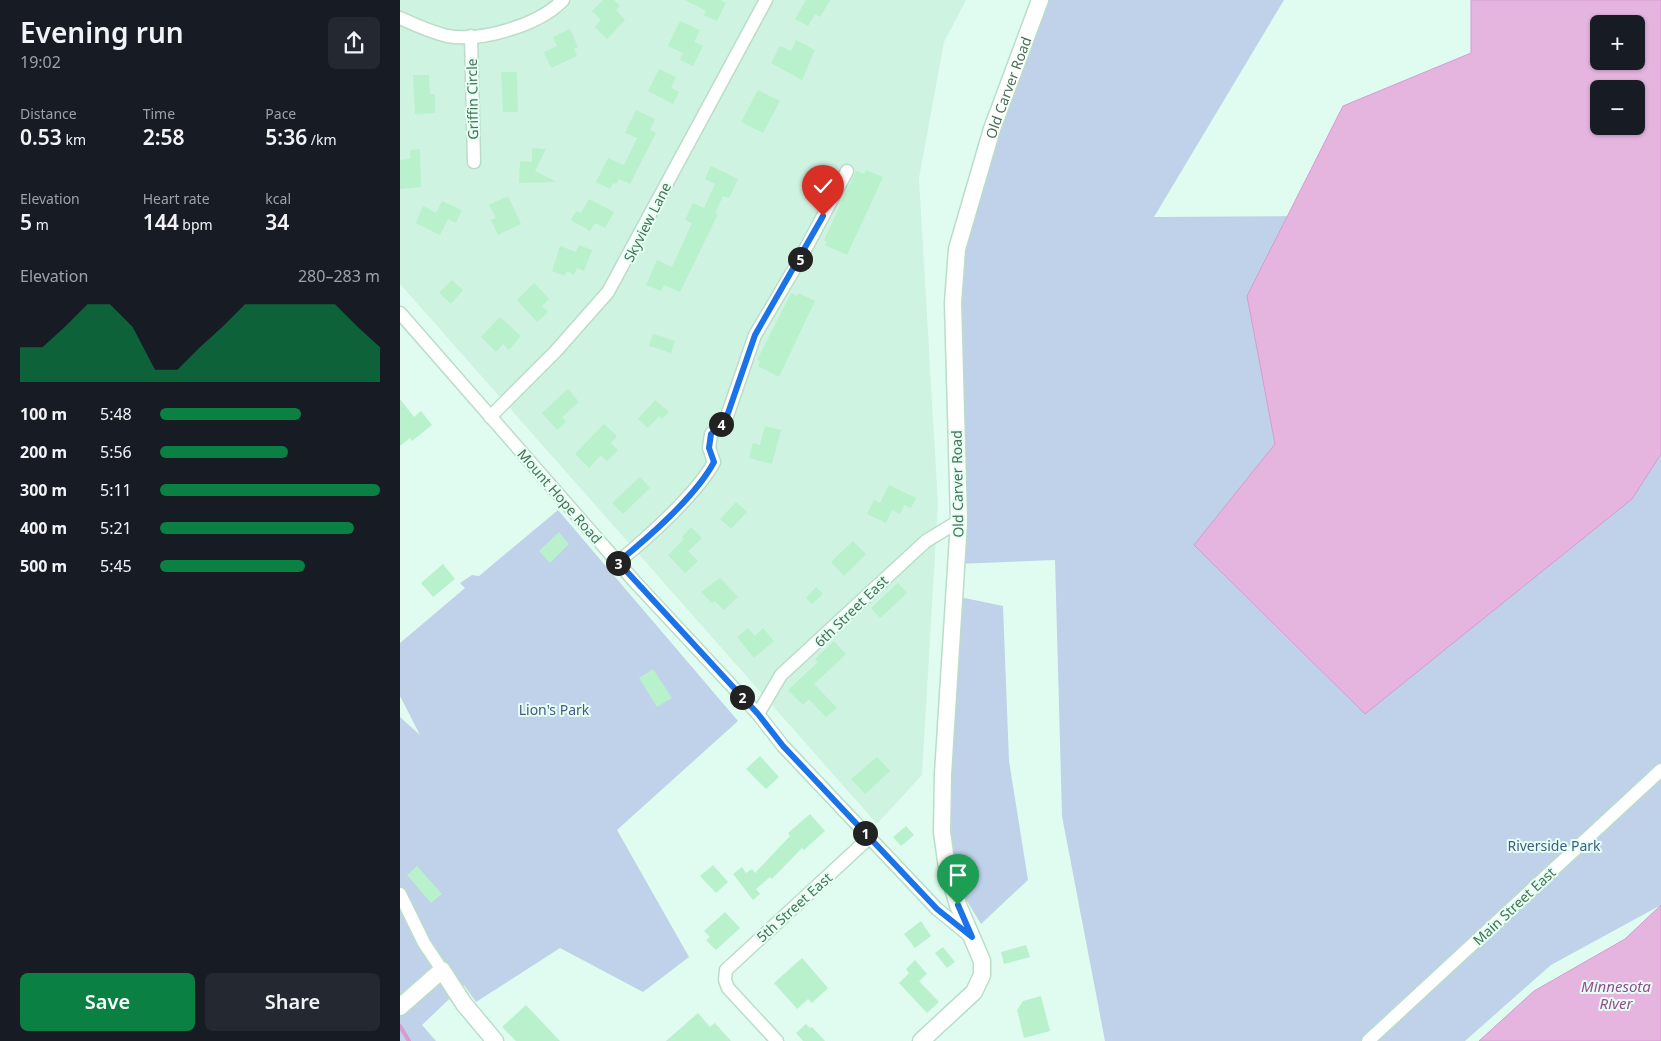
<!DOCTYPE html>
<html lang="en">
<head>
<meta charset="utf-8">
<style>
	:root { --surface:#171b24; --page:#242831; --text:#f1f3f6; --muted:#9ea1a6; --accent:#0b8043 }
	body { margin:0; font-family:"Noto Sans",sans-serif; background:var(--page); color:var(--text); height:100vh; display:flex; flex-direction:column; font-size:19px; white-space:nowrap }
	* { box-sizing:border-box; margin:0 }
	p { font-size:16px; color:var(--muted) }
	.icon { flex:none; width:28px; height:28px; fill:none; stroke:currentColor; stroke-width:2; stroke-linecap:round; stroke-linejoin:round }
	.map { position:relative; flex:1; overflow:hidden }
	.details { display:flex; flex-direction:column; background:var(--surface); width:400px }
	.details>* { flex:none }
	.buttons { position:absolute; left:1190px; top:15px; display:grid; gap:10px }
	.buttons a { display:grid; place-items:center; width:55px; height:55px; border-radius:8px; background:var(--surface); box-shadow:0 1px 4px #0004; font-size:25px }
	.pin { position:absolute; display:grid; place-items:center; width:42px; height:42px; color:#fff; margin:-51px -21px; border-radius:50% 50% 50% 0; rotate:-45deg; box-shadow:0 0 5px #0007 }
	.pin .icon { rotate:45deg }
	.km { position:absolute; width:25px; height:25px; margin:-12px; border-radius:50%; background:#222; color:#fff; font-size:14px; line-height:25px; text-align:center }
	.round { display:grid; place-items:center; flex:none; width:52px; height:52px; border-radius:8px; background:var(--page) }
	.summary { display:flex; align-items:center; justify-content:space-between; height:85px; padding:0 20px }
	h1 { font-size:28px; font-weight:600; line-height:38px }
	.figures { display:grid; grid-template-columns:repeat(3,1fr); gap:8px; height:85px; padding:5px 20px }
	.figures div { display:grid; align-content:center }
	.figures b { font-size:21px; font-weight:600 }
	.figures small { font-size:14px; font-weight:400 }
	.figures p { font-size:14px }
	.chart { height:140px; padding:10px 20px }
	.chart p { display:flex; justify-content:space-between }
	.chart svg { width:100%; height:90px; margin-top:5px; fill:var(--accent); opacity:.7 }
	.button { display:flex; gap:10px; margin-top:auto; padding:10px 20px }
	.button a { flex:1; height:58px; border-radius:8px; background:var(--accent); color:#fff; font-size:20px; font-weight:600; line-height:58px; text-align:center }
	.button a+a { background:var(--page); color:var(--text) }
	ul { padding:0 20px; list-style:none; font-size:16px }
	li { display:grid; grid-template-columns:80px 60px 1fr; align-items:center; height:38px }
	li i { height:12px; border-radius:6px; background:var(--accent) }
	main { display:flex; flex:1; min-height:0 }
	.map>svg:first-child { display:block }
</style>
</head>
<body>
<main>
<section class="details">
<div class="summary"><div><h1>Evening run</h1><p>19:02</p></div><a class="round"><svg class="icon" aria-label="share" viewBox="0 0 24 24"><path d="M12 15V3M7 8l5-5 5 5M5 13v7h14v-7"/></svg></a></div>
<div class="figures">
<div><p>Distance</p><b>0.53<small> km</small></b></div>
<div><p>Time</p><b>2:58</b></div>
<div><p>Pace</p><b>5:36<small> /km</small></b></div>
</div>
<div class="figures">
<div><p>Elevation</p><b>5<small> m</small></b></div>
<div><p>Heart rate</p><b>144<small> bpm</small></b></div>
<div><p>kcal</p><b>34</b></div>
</div>
<div class="chart"><p><span>Elevation</span>280–283 m</p>
<svg viewBox="0 0 160 44" preserveAspectRatio="none"><path d="M0 44V27L10 27L20 17L30 6L40 6L50 17L60 38L70 38L80 27L90 17L100 6L110 6L120 6L130 6L140 6L150 17L160 27V44z"/></svg>
</div>
<ul>
<li><b>100 m</b>5:48<i style="width:64%"></i></li>
<li><b>200 m</b>5:56<i style="width:58%"></i></li>
<li><b>300 m</b>5:11<i style="width:100%"></i></li>
<li><b>400 m</b>5:21<i style="width:88%"></i></li>
<li><b>500 m</b>5:45<i style="width:66%"></i></li>
</ul>
<div class="button"><a>Save</a><a>Share</a></div>
</section>
<div class="map">
<svg width="1261" height="1041" viewBox="0 0 1261 1041">
	<rect width="100%" height="100%" fill="#e0fcf0"/>
	<path fill="#cff3e1" d="M 0,0 L 566,0 L 544,42 L 519,178 L 538,504 L 522,775 L 477,824 L 0,284 Z"/>
	<g fill="#bfd2e9">
		<path d="M 645,0 L 884,0 L 754,217 L 1261,214 L 1261,905 L 1151,965 L 1065,1041 L 705,1041 L 662,816 L 655,560 L 557,564 L 557,249 Z"/>
		<path d="M 158,510 L 338,721 L 217,830 L 289,957 L 243,992 L 160,948 L 76,1002 L 64,985 L 22,1025 L 36,1041 L 0,1041 L 0,717 L 20,735 L 0,696 L 0,643 L 65,588 L 60,583 L 72,575 L 79,576 Z"/>
		<path d="M 555,596 L 603,606 L 609,761 L 628,880 L 581,924 L 547,868 Z"/>
	</g>
	<g fill="#e5b5e0" stroke="#d79bd0" fill-rule="evenodd">
		<path d="M 1071,0 L 1261,0 L 1261,454 L 1232,499 L 965,714 L 794,545 L 875,444 L 847,296 L 943,106 L 1071,53 ZM 1199,24 L 1236,24 L 1236,61 L 1199,61 ZM 1199,89 L 1236,89 L 1236,126 L 1199,126 Z"/>
		<path d="M 1261,905 L 1261,1041 L 1079,1041 L 1134,991 L 1225,939 Z"/>
	</g>
	<g fill="none" stroke-linecap="round" stroke-linejoin="round">
		<path stroke="#d79bd0" stroke-width="4" d="M 0,1026 L 9,1041"/>
	</g>
	<g fill="#b8f1cc">
		<path d="M 203,0 L 214,0 L 220,6 L 216,10 L 225,20 L 207,39 L 195,27 L 201,20 L 192,11 Z"/>
		<path d="M 285,0 L 321,0 L 326,3 L 317,21 L 304,15 L 306,11 Z"/>
		<path d="M 406,0 L 430,0 L 420,17 L 415,14 L 408,26 L 395,19 Z"/>
		<path d="M 280,21 L 300,30 L 294,42 L 303,46 L 293,66 L 280,60 L 283,53 L 268,46 Z"/>
		<path d="M 170,29 L 178,47 L 174,49 L 177,56 L 151,68 L 144,52 L 157,46 L 153,37 Z"/>
		<path d="M 396,40 L 415,50 L 402,80 L 371,63 L 380,46 L 391,51 Z"/>
		<path d="M 259,69 L 276,77 L 271,88 L 279,92 L 273,104 L 248,91 Z"/>
		<path d="M 101,72 L 117,72 L 118,112 L 103,112 Z"/>
		<path d="M 13,75 L 29,75 L 30,94 L 35,94 L 35,113 L 15,114 Z"/>
		<path d="M 358,90 L 380,101 L 363,133 L 341,122 Z"/>
		<path d="M 236,110 L 255,119 L 250,130 L 256,133 L 230,184 L 219,179 L 216,184 L 213,183 L 210,189 L 196,182 L 208,158 L 224,165 L 227,159 L 237,138 L 225,133 Z"/>
		<path d="M 132,148 L 146,149 L 135,171 L 157,182 L 119,183 L 120,161 L 132,162 Z"/>
		<path d="M 20,149 L 21,187 L 0,189 L 0,160 L 10,159 L 10,150 Z"/>
		<path d="M 311,166 L 338,179 L 329,198 L 323,196 L 315,213 L 318,214 L 280,292 L 264,285 L 261,291 L 246,285 L 257,260 L 272,267 L 292,223 L 285,220 L 293,203 L 304,208 L 315,184 L 305,179 Z"/>
		<path d="M 466,170 L 483,177 L 447,255 L 425,245 L 427,242 L 424,240 L 456,171 L 464,174 Z"/>
		<path d="M 108,196 L 121,224 L 98,235 L 91,220 L 96,218 L 89,205 Z"/>
		<path d="M 189,199 L 214,212 L 205,228 L 195,223 L 190,231 L 171,220 L 176,211 L 181,213 Z"/>
		<path d="M 42,201 L 62,210 L 56,223 L 48,219 L 40,235 L 16,223 L 23,206 L 36,213 Z"/>
		<path d="M 179,245 L 192,250 L 184,271 L 177,268 L 174,275 L 167,271 L 164,276 L 152,271 L 160,246 L 176,252 Z"/>
		<path d="M 52,280 L 63,290 L 51,304 L 39,293 Z"/>
		<path d="M 134,283 L 149,299 L 142,306 L 148,312 L 137,322 L 117,300 Z"/>
		<path d="M 391,293 L 397,296 L 398,293 L 415,301 L 379,377 L 358,366 L 360,361 L 357,360 Z"/>
		<path d="M 100,317 L 121,336 L 109,350 L 103,344 L 96,352 L 81,337 Z"/>
		<path d="M 253,334 L 275,341 L 271,353 L 249,346 Z"/>
		<path d="M 168,389 L 179,402 L 162,417 L 166,422 L 157,430 L 142,413 Z"/>
		<path d="M 0,399 L 14,417 L 21,411 L 32,425 L 12,441 L 10,438 L 0,446 Z"/>
		<path d="M 255,400 L 269,412 L 262,419 L 259,416 L 248,428 L 238,419 Z"/>
		<path d="M 204,424 L 217,436 L 211,443 L 218,450 L 207,461 L 201,455 L 189,468 L 175,454 Z"/>
		<path d="M 365,426 L 381,430 L 372,464 L 349,458 L 353,443 L 360,445 Z"/>
		<path d="M 240,477 L 250,488 L 223,514 L 212,503 Z"/>
		<path d="M 489,485 L 516,498 L 511,508 L 504,505 L 500,514 L 492,510 L 486,523 L 467,514 L 474,500 L 480,503 Z"/>
		<path d="M 336,502 L 347,512 L 331,529 L 320,519 Z"/>
		<path d="M 291,527 L 302,538 L 288,551 L 298,561 L 285,573 L 268,555 L 284,539 L 282,537 Z"/>
		<path d="M 159,532 L 169,544 L 150,563 L 139,551 Z"/>
		<path d="M 453,541 L 466,554 L 444,576 L 431,562 Z"/>
		<path d="M 43,564 L 55,579 L 33,597 L 21,583 Z"/>
		<path d="M 320,578 L 338,597 L 324,610 L 315,601 L 312,603 L 301,592 Z"/>
		<path d="M 498,583 L 507,593 L 480,618 L 471,608 Z"/>
		<path d="M 416,587 L 423,594 L 412,604 L 406,598 Z"/>
		<path d="M 348,628 L 355,636 L 363,628 L 374,641 L 354,658 L 337,637 Z"/>
		<path d="M 434,641 L 446,654 L 414,684 L 437,708 L 426,717 L 409,699 L 403,705 L 388,690 L 418,662 L 415,659 Z"/>
		<path d="M 253,669 L 272,698 L 257,707 L 239,678 Z"/>
		<path d="M 360,756 L 379,777 L 366,789 L 346,769 Z"/>
		<path d="M 477,757 L 490,771 L 465,794 L 451,779 Z"/>
		<path d="M 410,814 L 425,831 L 404,850 L 402,848 L 372,879 L 370,877 L 356,889 L 360,894 L 353,900 L 333,874 L 342,867 L 346,873 L 352,869 L 355,873 L 390,836 L 388,833 Z"/>
		<path d="M 506,826 L 514,835 L 501,846 L 493,837 Z"/>
		<path d="M 313,865 L 328,882 L 316,893 L 300,876 Z"/>
		<path d="M 17,866 L 42,894 L 31,903 L 7,875 Z"/>
		<path d="M 325,912 L 340,928 L 316,950 L 306,940 L 310,937 L 304,931 Z"/>
		<path d="M 521,921 L 531,936 L 515,948 L 504,934 Z"/>
		<path d="M 626,945 L 630,957 L 604,964 L 601,952 Z"/>
		<path d="M 543,947 L 555,962 L 547,968 L 535,953 Z"/>
		<path d="M 402,958 L 428,988 L 412,1003 L 408,999 L 397,1009 L 374,983 Z"/>
		<path d="M 515,960 L 527,974 L 519,981 L 539,1002 L 527,1013 L 499,983 L 509,973 L 506,969 Z"/>
		<path d="M 641,996 L 650,1031 L 624,1038 L 617,1010 L 623,1001 Z"/>
		<path d="M 126,1005 L 160,1041 L 116,1041 L 102,1027 Z"/>
		<path d="M 298,1013 L 310,1027 L 315,1023 L 331,1041 L 266,1041 Z"/>
		<path d="M 406,1024 L 410,1028 L 412,1027 L 425,1041 L 403,1041 L 396,1033 Z"/>
	</g>
	<g fill="none" stroke-linecap="round" stroke-linejoin="round">
		<g stroke="#baddc9" stroke-width="15">
			<g id="minor">
				<path d="M 0,18 C 15,25 31,32 47,36 C 82,42 139,25 163,0"/>
				<path d="M 71,36 L 74,162"/>
				<path d="M 0,313 L 235,582 L 358,714 L 383,746 L 537,909 L 570,936"/>
				<path d="M 90,417 L 155,352 L 208,292 L 366,0"/>
				<path d="M 218,562 C 246,539 297,494 314,462 L 309,448 L 311,434 L 326,419 L 355,335 L 399,261 L 447,171"/>
				<path d="M 358,714 L 381,675 L 526,541 L 559,521"/>
				<path d="M 0,894 L 24,943 L 42,970"/>
				<path d="M 377,1041 L 328,988 L 325,980 L 326,970 L 470,837"/>
				<path d="M 968,1041 L 1261,770"/>
			</g>
		</g>
		<g stroke="#baddc9" stroke-width="19">
			<g id="tertiary">
				<path d="M 0,1007 L 42,970 L 64,1004 L 95,1041"/>
				<path id="s1" d="M 521,1041 L 574,992 L 582,975 L 582,961 L 558,905 L 547,868 L 542,832 L 543,774 L 559,521 L 553,303 L 557,249 L 592,129 L 640,0"/>
			</g>
		</g>
		<use href="#minor" stroke="#fff" stroke-width="12"/>
		<use href="#tertiary" stroke="#fff" stroke-width="16"/>
	</g>
	<g fill="none" stroke-linecap="round" stroke-linejoin="round">
		<g stroke="#fff" stroke-width="10">
			<path id="route" d="M 423,216 L 355,335 L 326,419 L 311,434 L 309,448 L 314,462 C 296,496 248,538 218,562 L 358,714 L 383,746 L 537,909 L 572,937 L 558,905"/>
		</g>
		<use href="#route" stroke="#1a73e8" stroke-width="6"/>
	</g>
	<g text-anchor="middle" dominant-baseline="central" stroke-width="4" stroke-linejoin="round" paint-order="stroke">
		<g font-size="14" fill="#487255" stroke="#e6fff4">
			<text stroke="none"><textPath href="#s1" startOffset="994">Old Carver Road</textPath></text>
			<text transform="translate(72 99) rotate(-91)">Griffin Circle</text>
			<text transform="translate(247 222) rotate(-63)">Skyview Lane</text>
			<text transform="translate(557 484) rotate(-91)">Old Carver Road</text>
			<text transform="translate(160 496) rotate(49)">Mount Hope Road</text>
			<text transform="translate(451 611) rotate(-44)">6th Street East</text>
			<text transform="translate(1114 906) rotate(-43)">Main Street East</text>
			<text transform="translate(394 907) rotate(-42)">5th Street East</text>
		</g>
		<g font-size="14" fill="#455a84" stroke="#e6fff4">
			<text x="154" y="709">Lion's Park</text>
			<text x="1154" y="845">Riverside Park</text>
		</g>
		<g font-size="15" font-style="italic" fill="#9b4a91" stroke="#e6fff4">
			<text x="1216" y="986">Minnesota<tspan x="1216" dy="17">River</tspan></text>
		</g>
	</g>
</svg>
<div class="buttons">
<a>+</a>
<a>−</a>
</div>
<div class="pin" style="left:558px;top:905px;background:#1e9e55"><svg class="icon" aria-label="arrive" viewBox="0 0 24 24"><path d="M6 21V4h12l-3 4 3 4H6"/></svg></div>
<div class="pin" style="left:423px;top:216px;background:#d93025"><svg class="icon" aria-label="check" viewBox="0 0 24 24"><path d="M5 12l5 5 9-10"/></svg></div>
<b class="km" style="left:465px;top:833px">1</b>
<b class="km" style="left:342px;top:697px">2</b>
<b class="km" style="left:218px;top:563px">3</b>
<b class="km" style="left:321px;top:424px">4</b>
<b class="km" style="left:400px;top:259px">5</b>
</div>
</main>
</body>
</html>
